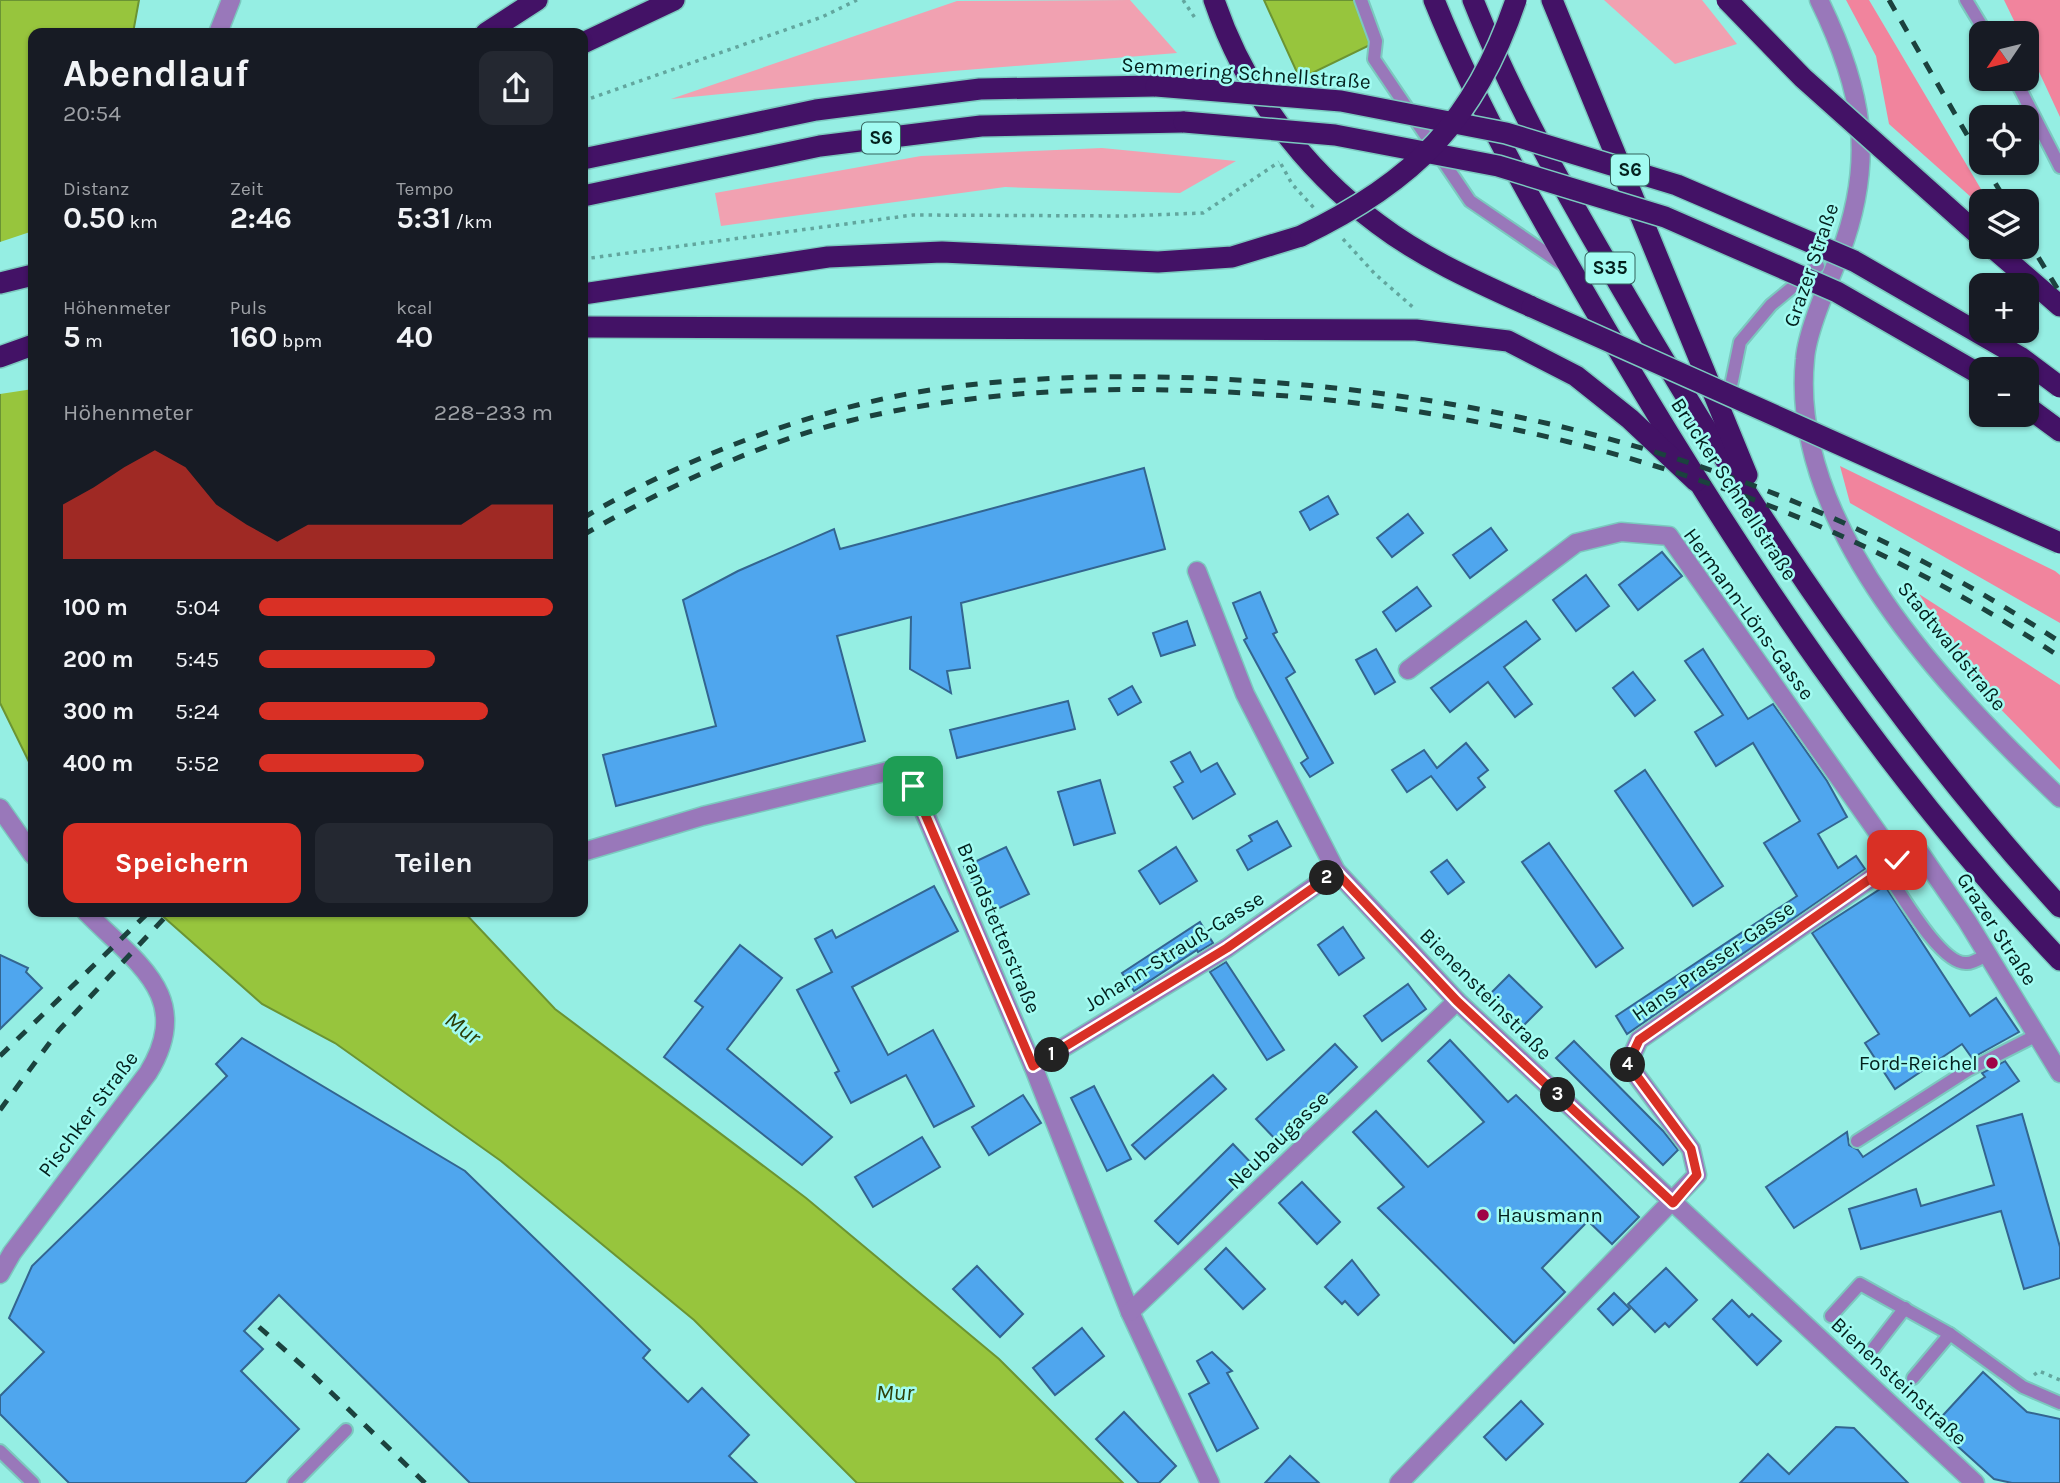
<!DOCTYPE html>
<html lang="de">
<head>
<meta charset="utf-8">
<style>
	:root { --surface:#171b24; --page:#242831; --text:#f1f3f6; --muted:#9ea1a6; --accent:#d93025 }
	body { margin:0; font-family:Karla,sans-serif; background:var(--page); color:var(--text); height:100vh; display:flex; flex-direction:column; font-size:26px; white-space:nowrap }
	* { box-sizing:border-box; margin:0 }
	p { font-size:23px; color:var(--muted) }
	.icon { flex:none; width:38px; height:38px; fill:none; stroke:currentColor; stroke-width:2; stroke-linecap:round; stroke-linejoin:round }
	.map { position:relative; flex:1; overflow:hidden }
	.side { position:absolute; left:28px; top:28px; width:560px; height:889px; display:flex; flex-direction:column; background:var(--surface); border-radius:14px; box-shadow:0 2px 5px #0004 }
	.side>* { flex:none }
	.needle { width:46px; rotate:235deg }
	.buttons { position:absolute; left:1969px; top:21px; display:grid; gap:14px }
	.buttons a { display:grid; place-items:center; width:70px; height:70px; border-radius:14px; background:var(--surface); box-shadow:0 2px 5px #0004; font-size:35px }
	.pin { position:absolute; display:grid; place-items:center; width:60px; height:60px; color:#fff; margin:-30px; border-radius:14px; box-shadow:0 4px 10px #0006 }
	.km { position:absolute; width:35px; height:35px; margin:-18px; border-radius:50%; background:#222; color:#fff; font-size:19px; line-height:35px; text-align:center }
	.round { display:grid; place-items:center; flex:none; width:74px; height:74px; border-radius:14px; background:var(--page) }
	.headline { display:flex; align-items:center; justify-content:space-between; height:119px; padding:0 35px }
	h1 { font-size:38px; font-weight:700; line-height:52px }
	.figures { display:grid; grid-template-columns:repeat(3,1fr); gap:10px; height:119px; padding:7px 35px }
	.figures div { display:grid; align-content:center }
	.figures b { font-size:30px; font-weight:700 }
	.figures small { font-size:19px; font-weight:400 }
	.figures p { font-size:19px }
	.chart { height:196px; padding:14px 35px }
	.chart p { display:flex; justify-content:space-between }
	.chart svg { width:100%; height:126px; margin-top:7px; fill:var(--accent); opacity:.7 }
	.primary-button { display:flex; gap:14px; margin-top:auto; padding:14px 35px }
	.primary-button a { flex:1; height:80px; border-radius:14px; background:var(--accent); color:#fff; font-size:28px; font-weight:700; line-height:80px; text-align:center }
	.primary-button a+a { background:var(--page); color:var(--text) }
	ul { padding:0 35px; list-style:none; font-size:23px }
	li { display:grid; grid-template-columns:112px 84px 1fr; align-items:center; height:52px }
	li i { height:18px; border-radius:9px; background:var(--accent) }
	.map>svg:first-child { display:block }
</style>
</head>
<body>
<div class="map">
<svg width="2060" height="1483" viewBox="0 0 2060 1483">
	<rect width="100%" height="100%" fill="#95eee3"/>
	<g fill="#f1a1b1">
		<path d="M 1130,0 L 1177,53 L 953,71 L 671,99 L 957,1 Z"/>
		<path d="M 1604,0 L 1702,0 L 1737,44 L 1675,64 Z"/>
		<path d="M 1102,148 L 1236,161 L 1180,193 L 1005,187 L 721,226 L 715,193 L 921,156 Z"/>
	</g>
	<g fill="#f1849d">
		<path d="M 1846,0 L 1869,0 L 1988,201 L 1981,201 L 1981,206 L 1889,124 L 1876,56 Z"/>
		<path d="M 2004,0 L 2060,0 L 2060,117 L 2027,46 L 2026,33 L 2020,33 Z"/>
		<path d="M 1840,466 L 2055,571 L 2060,575 L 2060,623 L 1850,503 Z"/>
		<path d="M 1919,594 L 2060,685 L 2060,770 L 1977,685 Z"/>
	</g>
	<g fill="#97c53d" stroke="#6b9433" stroke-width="2">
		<path d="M 0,0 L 139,0 L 133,33 L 33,33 L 33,770 L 0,703 Z"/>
		<path d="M 1264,0 L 1356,0 L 1372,44 L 1300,79 Z"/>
		<path d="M 158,912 L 464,912 L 555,1009 L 806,1198 L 999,1359 L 1123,1483 L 857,1483 L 694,1320 L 501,1161 L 335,1043 L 262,1004 Z"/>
	</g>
	<path fill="#95eee3" d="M 33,231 L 33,389 L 0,394 L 0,242 Z"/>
	<g fill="#4fa6ee" stroke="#336590" stroke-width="2">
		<path d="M 1144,468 L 1165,549 L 961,603 L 970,668 L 947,671 L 951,693 L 910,669 L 911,617 L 837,636 L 865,741 L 616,806 L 603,755 L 716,726 L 683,600 L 738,571 L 834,529 L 840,549 Z"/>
		<path d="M 1328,496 L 1338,514 L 1310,530 L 1300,512 Z"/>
		<path d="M 1408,514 L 1423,533 L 1392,557 L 1377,538 Z"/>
		<path d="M 1491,528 L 1507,550 L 1470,578 L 1453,555 Z"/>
		<path d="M 1662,552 L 1682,576 L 1638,610 L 1619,585 Z"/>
		<path d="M 1586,575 L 1609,606 L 1576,631 L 1553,600 Z"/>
		<path d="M 1417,587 L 1431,606 L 1396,631 L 1383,612 Z"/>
		<path d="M 1260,592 L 1277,632 L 1273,634 L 1295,672 L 1286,678 L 1333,763 L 1310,777 L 1301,763 L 1308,758 L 1244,640 L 1247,638 L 1233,603 Z"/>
		<path d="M 1187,621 L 1195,645 L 1161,656 L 1153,633 Z"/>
		<path d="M 1526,621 L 1540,639 L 1504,667 L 1532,704 L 1515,717 L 1488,682 L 1450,712 L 1431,688 Z"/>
		<path d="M 1376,649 L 1395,682 L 1375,694 L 1356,660 Z"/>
		<path d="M 1703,649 L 1748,719 L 1773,704 L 1827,781 L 1847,817 L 1818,834 L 1838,868 L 1856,856 L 1865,869 L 1627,1034 L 1616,1016 L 1797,896 L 1764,843 L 1800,821 L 1753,743 L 1716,766 L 1695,732 L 1723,715 L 1685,661 Z"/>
		<path d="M 1633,672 L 1655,700 L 1635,716 L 1613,688 Z"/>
		<path d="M 1132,686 L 1141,702 L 1118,715 L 1109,699 Z"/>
		<path d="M 1068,701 L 1075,729 L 957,758 L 950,730 Z"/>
		<path d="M 1466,743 L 1488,770 L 1478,778 L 1485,787 L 1457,810 L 1431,776 L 1407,792 L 1392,770 L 1424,750 L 1437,768 Z"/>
		<path d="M 1190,752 L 1201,772 L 1217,763 L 1235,794 L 1193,819 L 1174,787 L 1183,782 L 1171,762 Z"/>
		<path d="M 1645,770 L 1723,886 L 1693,906 L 1615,791 Z"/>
		<path d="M 1100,780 L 1115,833 L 1074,845 L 1058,792 Z"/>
		<path d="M 1277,821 L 1291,846 L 1248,870 L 1237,850 L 1252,841 L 1249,836 Z"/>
		<path d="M 1549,843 L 1623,948 L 1596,967 L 1522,862 Z"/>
		<path d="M 1006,847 L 1029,894 L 987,914 L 964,867 Z"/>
		<path d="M 1176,847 L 1197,881 L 1160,904 L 1139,871 Z"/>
		<path d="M 1447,860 L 1464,882 L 1448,894 L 1431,872 Z"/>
		<path d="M 934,886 L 958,931 L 852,987 L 888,1055 L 933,1030 L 974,1106 L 934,1127 L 906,1075 L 851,1103 L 835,1073 L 839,1071 L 797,990 L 832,972 L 815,939 L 832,930 L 836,938 Z"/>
		<path d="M 1885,886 L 1970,1016 L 1996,998 L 2019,1032 L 1972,1058 L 1962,1044 L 1895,1089 L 1865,1043 L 1879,1034 L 1812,933 Z"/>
		<path d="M 1200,922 L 1213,943 L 1198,952 L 1197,950 L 1134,991 L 1122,973 Z"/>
		<path d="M 1343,927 L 1364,958 L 1339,975 L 1318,945 Z"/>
		<path d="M 740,945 L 782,978 L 727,1049 L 832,1137 L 802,1165 L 664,1057 L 703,1007 L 695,1001 Z"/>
		<path d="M 0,955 L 28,968 L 26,972 L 42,988 L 0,1029 Z"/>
		<path d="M 1226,962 L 1284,1050 L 1267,1060 L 1210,972 Z"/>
		<path d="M 1509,975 L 1542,1007 L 1521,1028 L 1488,996 Z"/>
		<path d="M 1408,984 L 1426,1009 L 1382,1041 L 1364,1016 Z"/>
		<path d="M 242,1038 L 465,1171 L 650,1350 L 643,1358 L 688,1402 L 702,1388 L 749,1435 L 729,1456 L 757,1483 L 470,1483 L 279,1295 L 244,1331 L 263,1349 L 241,1371 L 299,1429 L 245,1483 L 69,1483 L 0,1414 L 0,1396 L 44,1352 L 9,1318 L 32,1266 L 227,1076 L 216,1064 Z"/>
		<path d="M 1450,1040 L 1508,1102 L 1516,1095 L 1639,1217 L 1612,1244 L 1588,1221 L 1542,1268 L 1565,1292 L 1514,1343 L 1378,1208 L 1404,1187 L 1353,1132 L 1376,1111 L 1428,1167 L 1484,1122 L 1428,1061 Z"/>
		<path d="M 1574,1041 L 1663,1131 L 1678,1150 L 1663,1165 L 1556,1058 Z"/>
		<path d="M 1335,1044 L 1357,1067 L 1278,1142 L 1256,1119 Z"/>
		<path d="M 2005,1061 L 2019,1081 L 1794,1228 L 1766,1187 L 1847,1132 L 1849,1145 L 1858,1150 L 1863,1157 L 1985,1077 L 1982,1073 Z"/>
		<path d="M 1213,1075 L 1226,1089 L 1145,1159 L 1132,1145 Z"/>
		<path d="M 1094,1086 L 1131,1159 L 1107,1171 L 1071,1098 Z"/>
		<path d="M 1023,1095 L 1041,1123 L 989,1155 L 972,1127 Z"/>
		<path d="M 2022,1114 L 2060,1247 L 2060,1278 L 2024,1289 L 2001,1211 L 1861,1249 L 1849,1209 L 1916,1189 L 1921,1206 L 1994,1185 L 1977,1126 Z"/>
		<path d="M 922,1137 L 940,1167 L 873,1207 L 855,1177 Z"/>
		<path d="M 1233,1144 L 1255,1167 L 1178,1244 L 1155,1221 Z"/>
		<path d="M 1302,1182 L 1340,1222 L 1317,1244 L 1279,1203 Z"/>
		<path d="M 1226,1248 L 1265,1289 L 1243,1309 L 1205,1269 Z"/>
		<path d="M 1352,1260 L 1379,1295 L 1358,1315 L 1345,1301 L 1342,1304 L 1325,1287 Z"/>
		<path d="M 977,1266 L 1023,1314 L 1000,1337 L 953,1289 Z"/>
		<path d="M 1666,1268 L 1697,1300 L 1669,1327 L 1665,1323 L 1655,1332 L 1628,1304 Z"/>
		<path d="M 1614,1293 L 1630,1309 L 1613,1325 L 1598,1309 Z"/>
		<path d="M 1732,1300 L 1749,1317 L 1752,1314 L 1781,1341 L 1757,1365 L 1713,1319 Z"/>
		<path d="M 1082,1328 L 1104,1356 L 1055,1395 L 1033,1368 Z"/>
		<path d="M 1212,1352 L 1232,1371 L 1227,1373 L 1258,1428 L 1217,1451 L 1189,1394 L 1209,1383 L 1197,1361 Z"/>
		<path d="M 1983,1372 L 2027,1412 L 2060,1419 L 2060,1483 L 2012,1483 L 1994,1479 L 1934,1425 Z"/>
		<path d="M 1521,1401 L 1543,1424 L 1506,1460 L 1484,1437 Z"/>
		<path d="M 1124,1412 L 1176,1466 L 1159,1483 L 1139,1483 L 1096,1439 Z"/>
		<path d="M 1836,1427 L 1854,1428 L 1908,1483 L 1740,1483 L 1768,1454 L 1789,1474 Z"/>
		<path d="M 1290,1456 L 1319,1483 L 1265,1483 Z"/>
	</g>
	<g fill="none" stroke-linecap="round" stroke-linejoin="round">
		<g stroke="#7bc9bf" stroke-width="16">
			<g id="service">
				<path d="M 1361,0 L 1376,41 L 1374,59 L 1470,201 L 1565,266"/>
				<path d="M 1966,0 L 1986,33"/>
				<path d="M 2015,79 L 2060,167"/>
				<path d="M 1728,400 L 1740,342 L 1771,305 L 1818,266"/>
				<path d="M 1884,869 C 1899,890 1941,966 1967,963 C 1974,963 1982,957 1988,954"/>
				<path d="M 1857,1141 L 1968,1070 L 2037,1035"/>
				<path d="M 1831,1316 L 1860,1284 L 1950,1334 L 2023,1387 L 2060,1403"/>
				<path d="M 1874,1348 L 1905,1308"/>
				<path d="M 1913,1378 L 1950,1334"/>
				<path d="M 0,1451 L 33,1483"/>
				<path d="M 294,1483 L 346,1430"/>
			</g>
		</g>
		<g stroke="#7bc9bf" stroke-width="21">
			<g id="minor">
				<path d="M 218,33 L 231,0"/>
				<path d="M 1197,571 L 1245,694 L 1336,871 L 1457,1001 L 1975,1483"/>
				<path d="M 1408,670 L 1576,543 L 1621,532 L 1669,536 L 1897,860"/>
				<path d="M 0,808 L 33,855"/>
				<path d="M 583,852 L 703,816 L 888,771 L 913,786 L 1033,1066 L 1130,1312 L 1210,1483"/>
				<path d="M 1033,1066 L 1227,948 L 1336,871"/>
				<path d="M 0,1274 L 12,1253 L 148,1073 C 195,996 136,963 86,912"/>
				<path d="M 1130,1312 L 1457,1001"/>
				<path d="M 1399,1483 L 1697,1175 L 1691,1149 L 1628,1064 L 1639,1040 L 1916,847 L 1967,921 L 2060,1073"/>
			</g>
		</g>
		<g stroke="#7bc9bf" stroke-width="21">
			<path id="tertiary" d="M 1819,0 C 1863,90 1876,159 1840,254 C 1829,282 1807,331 1805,359 C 1788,526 1948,691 2060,798"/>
		</g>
		<g stroke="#7bc9bf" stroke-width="24">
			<g id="motorway">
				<path d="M 1214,0 C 1244,89 1302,168 1378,224 C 1424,259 1479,283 1532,307"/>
				<path d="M 1434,0 C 1483,122 1551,235 1617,348 C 1745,564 1886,776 2060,960"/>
				<path d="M 1473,0 C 1517,111 1579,216 1639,318 C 1762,527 1897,728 2060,907"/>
				<path d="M 1552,0 L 1747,475"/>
				<path d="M 486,33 L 537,0"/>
				<path d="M 583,43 L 674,0"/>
				<path d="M 583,159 L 816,110 L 980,89 L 1156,86"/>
				<path d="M 583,196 L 820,146 L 981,126 L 1184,122"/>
				<path d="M 1992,247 L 2060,306"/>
				<path d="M 0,283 L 33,275"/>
				<path d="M 583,294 L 828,257 L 942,252 L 1158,262 L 1232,257 L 1301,236"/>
				<path d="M 583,327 L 1416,330 L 1508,341 L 1576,376 L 1630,419 L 1696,481"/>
				<path d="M 0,357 L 33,345"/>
				<path d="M 2026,406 L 2060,431"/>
			</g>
		</g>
		<g stroke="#62a69e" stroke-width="3.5" stroke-dasharray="3.5 5" stroke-linecap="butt">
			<path d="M 1183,0 L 1197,21"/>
			<path d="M 583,101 L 822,17 L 857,0"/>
			<path d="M 1281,164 L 1292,184 L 1314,208"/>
			<path d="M 1343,239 L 1375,274 L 1415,309"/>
			<path d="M 583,259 L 913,215 L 1126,216 L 1203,213 L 1279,162"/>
			<path d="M 2034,1375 L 2039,1371 L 2060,1380"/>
		</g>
		<use href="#service" stroke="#9978ba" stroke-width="12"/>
		<use href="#minor" stroke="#9978ba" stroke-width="18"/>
		<use href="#tertiary" stroke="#9978ba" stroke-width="18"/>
		<use href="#motorway" stroke="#431266" stroke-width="21"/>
		<g stroke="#1b423e" stroke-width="5" stroke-dasharray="12 12" stroke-linecap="butt">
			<path d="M 1889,0 L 1981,159"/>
			<path d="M 1983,163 L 2006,201"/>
			<path d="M 2026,237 L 2060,293"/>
			<path d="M 583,518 C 678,462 779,422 887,398 C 989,376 1117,374 1221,379 C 1527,395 1802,473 2060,642"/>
			<path d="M 583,535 C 662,490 745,449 833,425 C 954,393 1081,386 1205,391 C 1509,403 1806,487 2060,657"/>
			<path d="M 0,1056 L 149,912"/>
			<path d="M 0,1110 L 59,1030 L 170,912"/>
			<path d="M 259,1327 L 313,1375 L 425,1483"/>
		</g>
		<g stroke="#7bc9bf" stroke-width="24" stroke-linecap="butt">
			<g id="motorway-bridge">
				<path d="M 1727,0 L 1803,78 L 1981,237"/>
				<path d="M 1156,86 L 1341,101 L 1506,133 L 1677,185 L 1854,261 L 2020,357 L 2060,387"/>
				<path d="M 1184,122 L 1335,135 L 1498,166 L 1665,217 L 1837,292 L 1981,375"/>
				<path d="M 1301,236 C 1414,182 1475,121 1516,0"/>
				<path d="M 1532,307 L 2060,543"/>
			</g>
		</g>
		<use href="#motorway-bridge" stroke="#431266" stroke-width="21"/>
	</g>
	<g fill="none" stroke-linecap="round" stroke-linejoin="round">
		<g stroke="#fff" stroke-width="14">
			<path id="route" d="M 913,786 L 1033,1066 L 1227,948 L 1336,872 L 1457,1001 L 1673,1203 L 1697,1175 L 1691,1149 L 1628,1064 L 1639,1040 L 1897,860"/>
		</g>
		<use href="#route" stroke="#d93025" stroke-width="9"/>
	</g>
	<g fill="#9f0346" stroke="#a2fbf1" stroke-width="2.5">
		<circle cx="1992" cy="1063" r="7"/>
		<circle cx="1483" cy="1215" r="7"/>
	</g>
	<g text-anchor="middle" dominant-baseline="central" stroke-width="5" stroke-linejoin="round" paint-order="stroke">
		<g fill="#a2fbf1" stroke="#33625d" stroke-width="2">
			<rect x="862" y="122.5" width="38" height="31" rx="5"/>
			<rect x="1611" y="154.5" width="38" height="31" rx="5"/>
			<rect x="1585.5" y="252.5" width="49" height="31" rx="5"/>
		</g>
		<g font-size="19" font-weight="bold" fill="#03201d">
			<text x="881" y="138">S6</text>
			<text x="1630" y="170">S6</text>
			<text x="1610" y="268">S35</text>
		</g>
		<g font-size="21" fill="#03201d" stroke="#a2fbf1">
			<text transform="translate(1246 73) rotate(4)">Semmering Schnellstraße</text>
			<text transform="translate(1811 265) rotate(-71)">Grazer Straße</text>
			<text transform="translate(1734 489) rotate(57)">Brucker Schnellstraße</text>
			<text transform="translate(1749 614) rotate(54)">Hermann-Löns-Gasse</text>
			<text transform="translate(1952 646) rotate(51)">Stadtwaldstraße</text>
			<text transform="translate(999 928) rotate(67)">Brandstetterstraße</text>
			<text transform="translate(1997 929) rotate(57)">Grazer Straße</text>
			<text transform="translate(1174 951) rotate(-32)">Johann-Strauß-Gasse</text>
			<text transform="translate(1713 961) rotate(-35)">Hans-Prasser-Gasse</text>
			<text transform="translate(1486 994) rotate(45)">Bienensteinstraße</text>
			<text transform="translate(88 1114) rotate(-53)">Pischker Straße</text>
			<text transform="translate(1278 1140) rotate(-44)">Neubaugasse</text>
			<text transform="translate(1899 1381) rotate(43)">Bienensteinstraße</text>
		</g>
		<g font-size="21" fill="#03201d" stroke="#a2fbf1" text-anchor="end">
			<text x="1978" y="1063">Ford-Reichel</text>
			<text x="1497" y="1215" text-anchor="start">Hausmann</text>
		</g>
		<g font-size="23" font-style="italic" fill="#2d3f08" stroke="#a2fbf1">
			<text transform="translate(463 1028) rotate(37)">Mur</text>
			<text x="895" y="1392">Mur</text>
		</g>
	</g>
</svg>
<div class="buttons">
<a><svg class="needle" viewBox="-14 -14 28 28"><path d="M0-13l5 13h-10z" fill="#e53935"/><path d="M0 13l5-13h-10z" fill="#9ea1a6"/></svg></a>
<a><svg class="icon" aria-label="locate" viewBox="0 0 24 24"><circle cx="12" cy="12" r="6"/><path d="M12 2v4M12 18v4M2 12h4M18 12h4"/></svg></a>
<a><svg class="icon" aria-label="layers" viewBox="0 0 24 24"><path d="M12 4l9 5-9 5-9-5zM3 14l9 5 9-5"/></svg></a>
<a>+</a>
<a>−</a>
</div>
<div class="pin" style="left:913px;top:786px;background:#1e9e55"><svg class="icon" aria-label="arrive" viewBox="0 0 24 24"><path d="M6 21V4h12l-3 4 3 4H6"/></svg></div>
<div class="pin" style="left:1897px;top:860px;background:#d93025"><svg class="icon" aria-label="check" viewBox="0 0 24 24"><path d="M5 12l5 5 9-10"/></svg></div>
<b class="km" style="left:1052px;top:1055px">1</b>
<b class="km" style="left:1327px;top:878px">2</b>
<b class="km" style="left:1558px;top:1095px">3</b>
<b class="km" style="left:1628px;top:1065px">4</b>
<section class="side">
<div class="headline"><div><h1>Abendlauf</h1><p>20:54</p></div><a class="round"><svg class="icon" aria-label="share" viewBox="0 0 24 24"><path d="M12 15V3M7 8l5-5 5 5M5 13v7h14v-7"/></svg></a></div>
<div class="figures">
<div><p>Distanz</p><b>0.50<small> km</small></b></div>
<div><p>Zeit</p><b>2:46</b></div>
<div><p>Tempo</p><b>5:31<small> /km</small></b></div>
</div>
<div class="figures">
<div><p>Höhenmeter</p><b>5<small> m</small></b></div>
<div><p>Puls</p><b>160<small> bpm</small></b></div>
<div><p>kcal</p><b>40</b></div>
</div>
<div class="chart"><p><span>Höhenmeter</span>228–233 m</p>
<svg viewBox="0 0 160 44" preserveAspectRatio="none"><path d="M0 44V25L10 19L20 12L30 6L40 12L50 25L60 32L70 38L80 32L90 32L100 32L110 32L120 32L130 32L140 25L150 25L160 25V44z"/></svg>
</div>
<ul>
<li><b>100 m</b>5:04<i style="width:100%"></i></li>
<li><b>200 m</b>5:45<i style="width:60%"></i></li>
<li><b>300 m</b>5:24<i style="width:78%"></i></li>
<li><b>400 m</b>5:52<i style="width:56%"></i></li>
</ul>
<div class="primary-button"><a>Speichern</a><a>Teilen</a></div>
</section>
</div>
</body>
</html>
